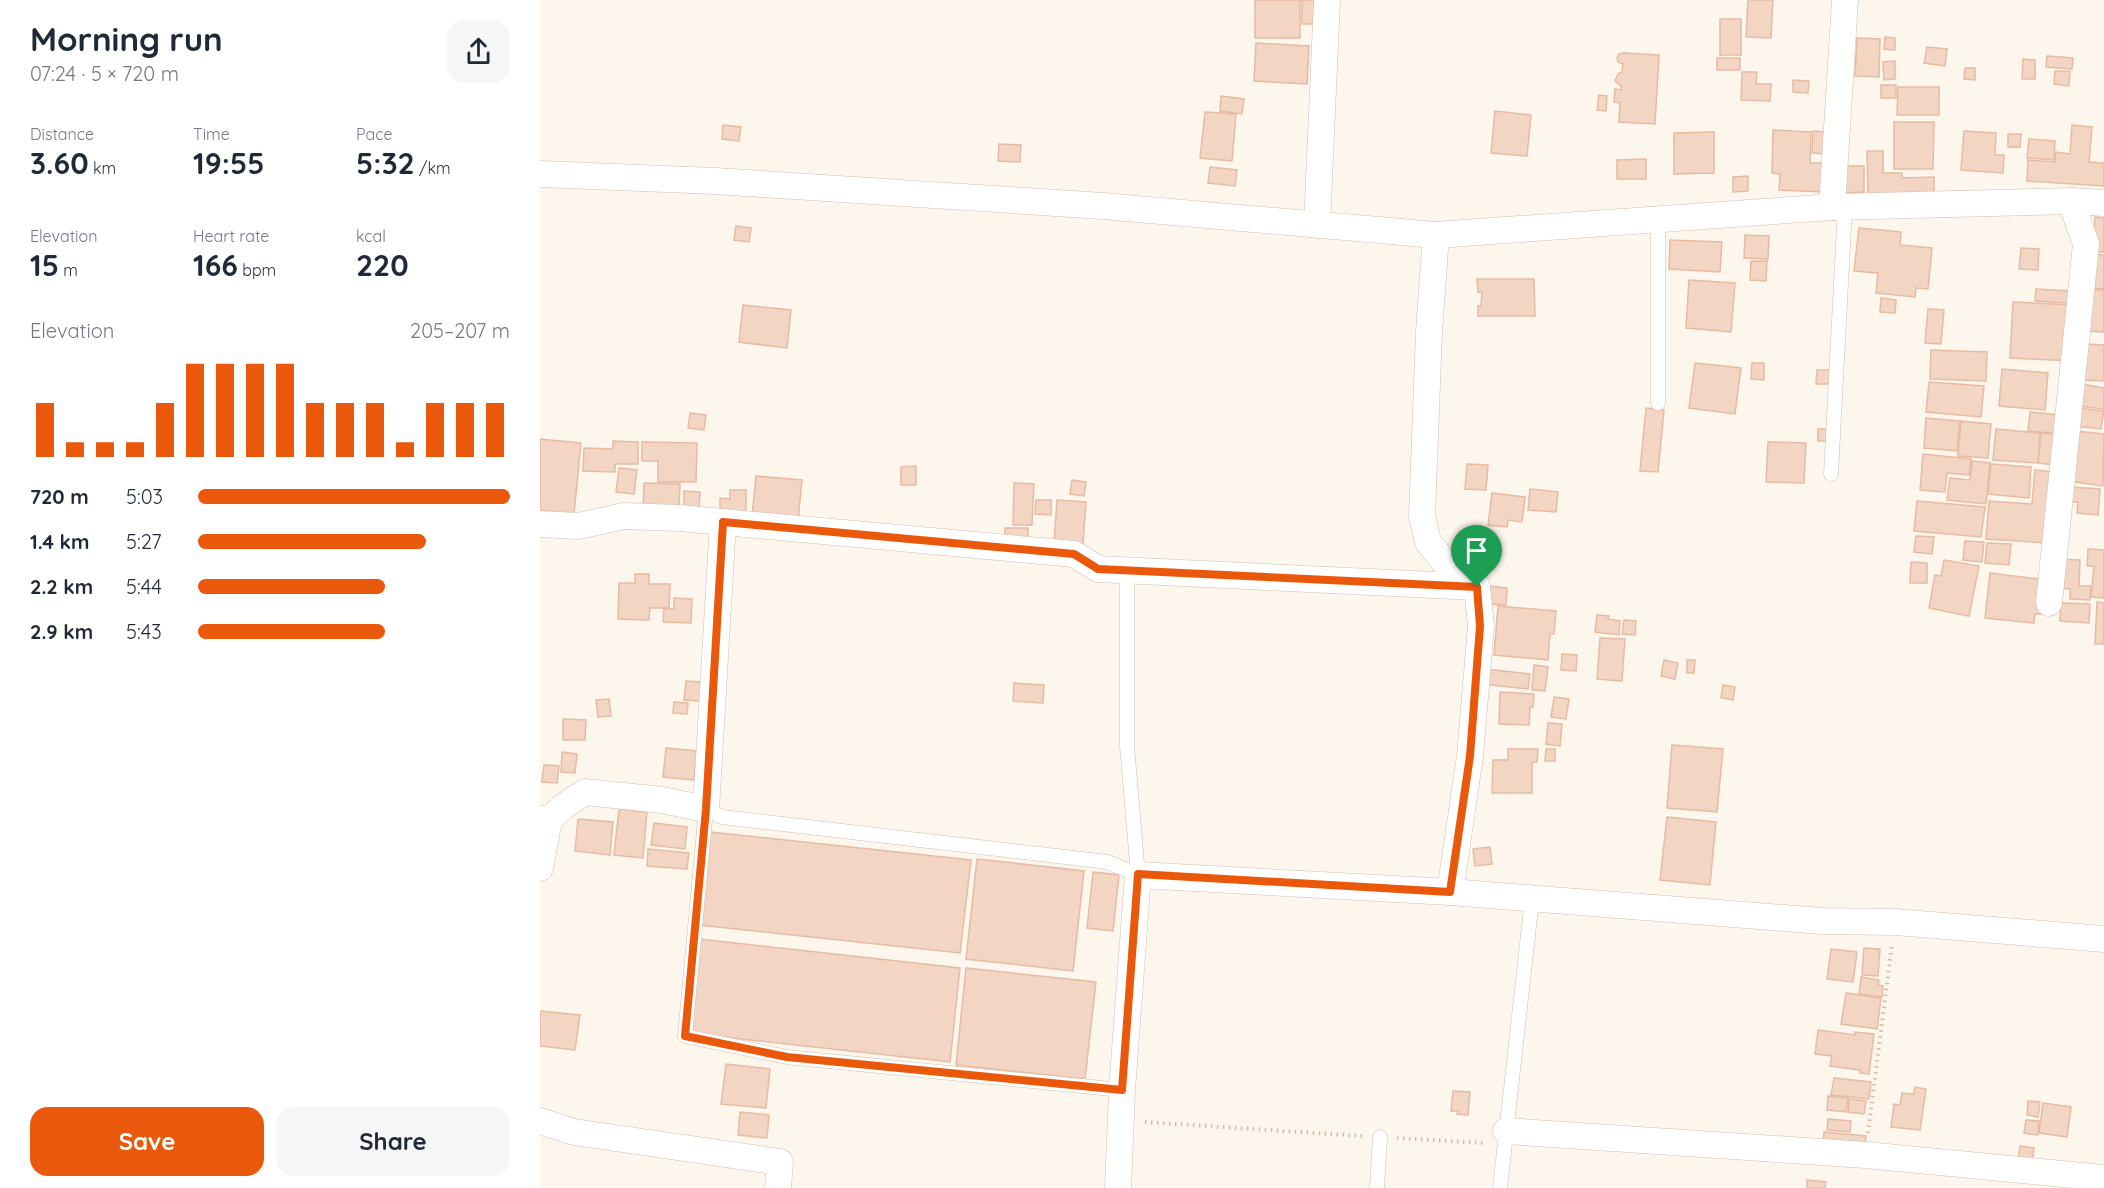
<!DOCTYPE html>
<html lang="en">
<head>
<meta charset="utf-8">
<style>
	:root { --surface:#fff; --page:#f6f6f7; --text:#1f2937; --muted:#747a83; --accent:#ea580c }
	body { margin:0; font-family:Quicksand,sans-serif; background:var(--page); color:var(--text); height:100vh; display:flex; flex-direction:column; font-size:22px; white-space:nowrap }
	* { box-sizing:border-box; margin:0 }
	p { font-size:20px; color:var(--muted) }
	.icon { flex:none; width:33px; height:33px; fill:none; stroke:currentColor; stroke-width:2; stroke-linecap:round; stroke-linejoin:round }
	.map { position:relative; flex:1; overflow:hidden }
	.panel { display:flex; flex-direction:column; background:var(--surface); width:540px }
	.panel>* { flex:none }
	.pin { position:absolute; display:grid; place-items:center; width:51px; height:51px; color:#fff; margin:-62px -26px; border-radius:50% 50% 50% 0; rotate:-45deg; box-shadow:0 0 6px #0007 }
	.pin .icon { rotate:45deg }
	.round { display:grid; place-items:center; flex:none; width:63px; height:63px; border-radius:18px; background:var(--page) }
	.overview { display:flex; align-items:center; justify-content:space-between; height:102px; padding:0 30px }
	h1 { font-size:33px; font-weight:700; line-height:45px }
	.stats { display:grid; grid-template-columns:repeat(3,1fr); gap:9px; height:102px; padding:6px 30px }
	.stats div { display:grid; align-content:center }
	.stats b { font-size:30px; font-weight:700 }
	.stats small { font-size:16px; font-weight:400 }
	.stats p { font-size:16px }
	.chart { height:168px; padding:12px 30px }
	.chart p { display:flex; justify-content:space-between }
	.chart svg { width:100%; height:108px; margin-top:6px; stroke:var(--accent); stroke-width:6 }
	.primary-button { display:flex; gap:12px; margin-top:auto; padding:12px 30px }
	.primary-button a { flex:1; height:69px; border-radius:18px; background:var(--accent); color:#fff; font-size:24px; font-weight:700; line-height:69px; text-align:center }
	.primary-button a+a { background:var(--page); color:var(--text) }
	ul { padding:0 30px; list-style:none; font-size:20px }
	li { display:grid; grid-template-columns:96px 72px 1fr; align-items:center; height:45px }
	li i { height:15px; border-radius:8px; background:var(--accent) }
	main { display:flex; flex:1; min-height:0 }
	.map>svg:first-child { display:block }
</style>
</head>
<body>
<main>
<section class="panel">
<div class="overview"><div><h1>Morning run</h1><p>07:24 · 5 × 720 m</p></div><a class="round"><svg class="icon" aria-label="share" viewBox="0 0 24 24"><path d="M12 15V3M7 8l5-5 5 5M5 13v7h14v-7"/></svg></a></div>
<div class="stats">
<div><p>Distance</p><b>3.60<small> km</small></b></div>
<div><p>Time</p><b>19:55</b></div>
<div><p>Pace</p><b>5:32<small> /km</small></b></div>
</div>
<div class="stats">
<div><p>Elevation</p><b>15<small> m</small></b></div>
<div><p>Heart rate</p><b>166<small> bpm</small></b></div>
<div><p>kcal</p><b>220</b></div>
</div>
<div class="chart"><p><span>Elevation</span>205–207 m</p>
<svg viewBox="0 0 160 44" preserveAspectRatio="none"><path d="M5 44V22M15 44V38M25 44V38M35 44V38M45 44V22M55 44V6M65 44V6M75 44V6M85 44V6M95 44V22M105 44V22M115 44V22M125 44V38M135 44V22M145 44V22M155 44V22"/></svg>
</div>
<ul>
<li><b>720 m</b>5:03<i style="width:100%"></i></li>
<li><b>1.4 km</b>5:27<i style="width:73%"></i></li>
<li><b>2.2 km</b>5:44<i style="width:60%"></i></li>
<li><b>2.9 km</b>5:43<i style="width:60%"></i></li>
</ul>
<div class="primary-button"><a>Save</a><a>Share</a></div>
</section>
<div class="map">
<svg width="1564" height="1188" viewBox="0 0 1564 1188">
	<rect width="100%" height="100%" fill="#fdf6ec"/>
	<g fill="#f3d5c3" stroke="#e6bba3" stroke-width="1.5">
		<rect x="715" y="0" width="45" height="38"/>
		<rect x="762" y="0" width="20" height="24"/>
		<path d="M 1208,0 L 1233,0 L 1231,38 L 1206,37 Z"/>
		<rect x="1180" y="19" width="21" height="36"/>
		<path d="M 1345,37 L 1355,38 L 1355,50 L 1344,49 Z"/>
		<path d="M 1317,38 L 1340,39 L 1339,77 L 1315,76 Z"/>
		<path d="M 716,43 L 769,46 L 767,84 L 714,81 Z"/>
		<path d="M 1387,47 L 1407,49 L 1405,66 L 1384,63 Z"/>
		<path d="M 1083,53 L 1119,55 L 1115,124 L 1079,122 L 1080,103 L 1074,102 L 1075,89 L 1081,90 L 1081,86 L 1075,81 L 1078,74 L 1082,72 L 1083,64 L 1078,62 L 1077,58 L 1079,54 Z"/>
		<path d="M 1507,56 L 1533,58 L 1532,69 L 1506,67 Z"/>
		<rect x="1177" y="58" width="23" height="12"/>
		<path d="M 1483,59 L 1495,60 L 1495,79 L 1482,79 Z"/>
		<path d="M 1355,61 L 1355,79 L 1344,80 L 1343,62 Z"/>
		<path d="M 1425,68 L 1435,68 L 1435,80 L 1424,79 Z"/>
		<path d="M 1515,71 L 1530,71 L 1529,86 L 1514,84 Z"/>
		<path d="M 1202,72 L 1217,72 L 1216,84 L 1231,84 L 1230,101 L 1201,100 Z"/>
		<path d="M 1253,80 L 1269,81 L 1268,93 L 1253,92 Z"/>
		<rect x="1341" y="85" width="15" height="13"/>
		<path d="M 1358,87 L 1399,87 L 1399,115 L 1357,115 Z"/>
		<path d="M 1059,95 L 1067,96 L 1066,111 L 1057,110 Z"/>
		<path d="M 681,96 L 704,99 L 702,114 L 680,111 Z"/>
		<path d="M 955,111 L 991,115 L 987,156 L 951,153 Z"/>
		<path d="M 665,112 L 696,114 L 692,161 L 660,158 Z"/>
		<path d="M 1354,122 L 1394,122 L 1393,169 L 1354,169 Z"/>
		<path d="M 183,125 L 201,127 L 199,141 L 182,139 Z"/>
		<path d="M 1532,125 L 1552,127 L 1549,162 L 1564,163 L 1564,186 L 1487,181 L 1488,160 L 1515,162 L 1516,152 L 1530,154 Z"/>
		<path d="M 1233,130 L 1271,132 L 1270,163 L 1285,163 L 1284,192 L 1239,190 L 1240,174 L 1232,173 Z"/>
		<path d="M 1273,131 L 1286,132 L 1286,154 L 1272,153 Z"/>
		<path d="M 1424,131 L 1456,133 L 1455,155 L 1464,155 L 1463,173 L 1421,170 Z"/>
		<path d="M 1174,132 L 1174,173 L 1134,174 L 1134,133 Z"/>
		<path d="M 1468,134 L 1481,134 L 1480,147 L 1468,147 Z"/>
		<path d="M 1489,139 L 1515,141 L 1514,160 L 1487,158 Z"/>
		<path d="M 459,144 L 481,145 L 480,162 L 458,161 Z"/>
		<path d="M 1327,151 L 1343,151 L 1343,173 L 1362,173 L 1362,178 L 1394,177 L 1394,193 L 1328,195 Z"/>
		<path d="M 1106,159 L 1106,179 L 1077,179 L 1077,160 Z"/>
		<path d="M 1301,166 L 1324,166 L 1324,192 L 1301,193 Z"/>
		<path d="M 670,167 L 697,170 L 695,186 L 668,183 Z"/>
		<path d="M 1208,176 L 1208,191 L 1193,192 L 1193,177 Z"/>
		<path d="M 1555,217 L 1564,218 L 1564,252 L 1553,252 Z"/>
		<path d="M 196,226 L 211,228 L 209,242 L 194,240 Z"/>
		<path d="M 1319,228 L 1361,232 L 1360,245 L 1392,248 L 1388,289 L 1376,288 L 1375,297 L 1336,293 L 1338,273 L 1314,271 Z"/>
		<path d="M 1205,235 L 1229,236 L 1228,259 L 1204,258 Z"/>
		<path d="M 1130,240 L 1182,242 L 1180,272 L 1129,269 Z"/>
		<path d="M 1481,248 L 1499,249 L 1498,270 L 1479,269 Z"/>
		<path d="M 1552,254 L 1564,255 L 1564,289 L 1549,288 Z"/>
		<path d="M 1211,261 L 1227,261 L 1226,281 L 1210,280 Z"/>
		<path d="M 937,279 L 994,279 L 995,316 L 938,316 L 938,306 L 941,306 L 942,292 L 938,292 Z"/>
		<path d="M 1149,280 L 1195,283 L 1191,332 L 1146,328 Z"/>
		<path d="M 1496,289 L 1529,291 L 1528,303 L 1495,301 Z"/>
		<path d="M 1549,289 L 1564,290 L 1564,332 L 1547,331 Z"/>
		<path d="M 1341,298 L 1356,300 L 1355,313 L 1340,312 Z"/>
		<path d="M 1473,302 L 1535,305 L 1532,361 L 1470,358 Z"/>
		<path d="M 203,305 L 251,310 L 247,348 L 199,342 Z"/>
		<path d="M 1388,309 L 1404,310 L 1401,344 L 1385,343 Z"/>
		<path d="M 1546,344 L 1564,345 L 1564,381 L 1544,380 Z"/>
		<path d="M 1391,350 L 1447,352 L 1446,381 L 1390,379 Z"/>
		<path d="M 1155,363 L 1201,368 L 1195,414 L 1149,408 Z"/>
		<path d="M 1212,363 L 1224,363 L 1224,380 L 1211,379 Z"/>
		<path d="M 1462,369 L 1508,373 L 1505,410 L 1459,406 Z"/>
		<path d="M 1277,370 L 1291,370 L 1291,384 L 1276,384 Z"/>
		<path d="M 1389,382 L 1444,386 L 1441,417 L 1386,412 Z"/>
		<path d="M 1541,384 L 1564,388 L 1564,409 L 1539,406 Z"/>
		<path d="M 1106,408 L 1124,410 L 1118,472 L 1100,471 Z"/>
		<path d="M 1538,408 L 1564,411 L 1561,429 L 1535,426 Z"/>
		<path d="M 1490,412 L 1522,415 L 1521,434 L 1488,431 Z"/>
		<path d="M 150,413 L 166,415 L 164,430 L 148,428 Z"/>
		<path d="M 1386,418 L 1420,421 L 1417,451 L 1384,448 Z"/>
		<path d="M 1421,421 L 1451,424 L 1448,458 L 1418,456 Z"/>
		<rect x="1278" y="429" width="10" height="12"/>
		<path d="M 1456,429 L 1500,433 L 1498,463 L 1453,460 Z"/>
		<path d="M 1535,431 L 1564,434 L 1563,486 L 1529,481 Z"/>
		<path d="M 1501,433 L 1519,435 L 1516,465 L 1498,463 Z"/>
		<path d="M 0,439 L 41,443 L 34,514 L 0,510 Z"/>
		<path d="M 73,441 L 98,442 L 98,464 L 75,464 L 75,472 L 43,471 L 44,448 L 73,449 Z"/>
		<path d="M 102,442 L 157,443 L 156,482 L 118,482 L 118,461 L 102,461 Z"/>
		<path d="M 1228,442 L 1266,443 L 1264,483 L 1226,482 Z"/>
		<path d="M 1383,454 L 1431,459 L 1429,475 L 1407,473 L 1405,492 L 1380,490 Z"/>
		<path d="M 1432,461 L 1450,463 L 1446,504 L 1407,500 L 1410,478 L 1430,480 Z"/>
		<path d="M 927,464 L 948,465 L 946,490 L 925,489 Z"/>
		<path d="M 1451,464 L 1491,467 L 1489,498 L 1448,494 Z"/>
		<path d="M 376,466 L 376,485 L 361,485 L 361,467 Z"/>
		<path d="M 79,468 L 97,470 L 94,494 L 76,492 Z"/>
		<path d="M 1495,470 L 1514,472 L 1508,543 L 1446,539 L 1449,501 L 1492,504 Z"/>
		<path d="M 216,476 L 262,480 L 258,521 L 212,516 Z"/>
		<path d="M 532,480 L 546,482 L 544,496 L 530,494 Z"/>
		<path d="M 104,483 L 140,484 L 139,509 L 103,509 Z"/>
		<path d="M 474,483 L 494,484 L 492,525 L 473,525 Z"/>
		<path d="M 1529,487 L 1560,489 L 1558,515 L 1537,513 L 1538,502 L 1528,502 Z"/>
		<path d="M 990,489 L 1018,492 L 1016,512 L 988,510 Z"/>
		<path d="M 190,490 L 206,490 L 206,520 L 180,520 L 180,498 L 190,499 Z"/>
		<path d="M 144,491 L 160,492 L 159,509 L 144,509 Z"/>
		<path d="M 952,493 L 985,497 L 982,522 L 968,520 L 967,527 L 948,525 Z"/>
		<path d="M 496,500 L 511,500 L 511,515 L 495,514 Z"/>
		<path d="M 517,500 L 546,502 L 543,544 L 514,542 Z"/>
		<path d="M 1377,501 L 1445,507 L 1441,537 L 1374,531 Z"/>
		<rect x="465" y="528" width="23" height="13"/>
		<path d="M 1376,536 L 1394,537 L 1392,554 L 1374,552 Z"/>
		<path d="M 1425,541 L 1444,542 L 1442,562 L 1423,560 Z"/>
		<path d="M 1447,543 L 1471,544 L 1469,565 L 1445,563 Z"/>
		<path d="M 1548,549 L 1564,550 L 1564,598 L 1551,597 L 1554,566 L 1547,566 Z"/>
		<path d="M 1519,559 L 1540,560 L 1539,586 L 1551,586 L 1550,600 L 1530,599 L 1530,589 L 1518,588 Z"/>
		<path d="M 1404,560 L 1439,566 L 1429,616 L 1389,608 L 1395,575 L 1401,576 Z"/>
		<path d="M 1371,562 L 1387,563 L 1387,583 L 1370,583 Z"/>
		<path d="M 1450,573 L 1499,579 L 1497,599 L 1504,600 L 1503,614 L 1495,614 L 1494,623 L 1445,618 Z"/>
		<path d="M 95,574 L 109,574 L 109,584 L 130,584 L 129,608 L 110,608 L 109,620 L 78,619 L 79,583 L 95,583 Z"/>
		<path d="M 948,586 L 967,588 L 966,605 L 946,604 Z"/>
		<path d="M 134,598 L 152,599 L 151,623 L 123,622 L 124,609 L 134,609 Z"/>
		<path d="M 1557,602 L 1564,603 L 1564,644 L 1555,644 Z"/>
		<path d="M 1521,603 L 1550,604 L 1549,623 L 1520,621 Z"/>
		<path d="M 958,606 L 1016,611 L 1014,634 L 1010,634 L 1008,660 L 954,655 Z"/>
		<path d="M 1057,615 L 1069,616 L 1068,619 L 1080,621 L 1079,635 L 1055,632 Z"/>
		<path d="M 1084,620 L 1096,621 L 1095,635 L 1082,634 Z"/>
		<path d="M 1060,638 L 1085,639 L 1082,681 L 1057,679 Z"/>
		<path d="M 1022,654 L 1037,655 L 1036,671 L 1021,670 Z"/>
		<path d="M 1124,660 L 1138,663 L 1135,679 L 1121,676 Z"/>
		<path d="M 1147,660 L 1155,660 L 1154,673 L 1147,673 Z"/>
		<path d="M 994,665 L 1008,667 L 1005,691 L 992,690 Z"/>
		<path d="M 945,669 L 990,674 L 988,689 L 943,684 Z"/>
		<path d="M 146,681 L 162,682 L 160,701 L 144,700 Z"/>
		<path d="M 474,683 L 504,685 L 503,703 L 473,701 Z"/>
		<path d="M 1183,685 L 1195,687 L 1193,700 L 1181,698 Z"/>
		<path d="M 960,692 L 994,694 L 993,707 L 990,707 L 989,725 L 959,724 Z"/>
		<path d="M 1014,697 L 1029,699 L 1026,719 L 1011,717 Z"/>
		<path d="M 69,699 L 71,716 L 58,717 L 56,700 Z"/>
		<path d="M 134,702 L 148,703 L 147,714 L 133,713 Z"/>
		<path d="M 23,719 L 46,720 L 45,740 L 23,740 Z"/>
		<path d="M 1008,723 L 1022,724 L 1020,746 L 1006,744 Z"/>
		<path d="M 1132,745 L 1183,749 L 1177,812 L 1127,808 Z"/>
		<path d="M 126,748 L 157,751 L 154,780 L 123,777 Z"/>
		<path d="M 968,749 L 998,749 L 997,762 L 992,762 L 992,793 L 952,793 L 953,760 L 968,760 Z"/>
		<path d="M 1006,749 L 1015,749 L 1015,761 L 1005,761 Z"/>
		<path d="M 22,752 L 37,754 L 35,773 L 21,772 Z"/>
		<path d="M 4,765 L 19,766 L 17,783 L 2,782 Z"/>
		<path d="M 79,809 L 107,812 L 103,858 L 74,855 Z"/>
		<path d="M 1127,817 L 1176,822 L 1170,885 L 1120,880 Z"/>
		<path d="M 38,819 L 73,822 L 70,855 L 35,851 Z"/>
		<path d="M 114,823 L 147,827 L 145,849 L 111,845 Z"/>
		<path d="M 170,832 L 431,860 L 420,953 L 159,925 Z"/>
		<path d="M 950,847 L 952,864 L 935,866 L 933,849 Z"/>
		<path d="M 108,849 L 149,853 L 147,869 L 107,866 Z"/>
		<path d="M 437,859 L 544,871 L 533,971 L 426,959 Z"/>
		<path d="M 553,872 L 579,875 L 573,931 L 547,928 Z"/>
		<path d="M 159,939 L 420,968 L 410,1062 L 148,1033 Z"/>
		<path d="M 1324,948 L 1340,949 L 1338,976 L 1322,975 Z"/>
		<path d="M 1291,949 L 1317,952 L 1313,982 L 1287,979 Z"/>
		<path d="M 426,968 L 556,982 L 545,1079 L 416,1065 Z"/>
		<path d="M 1321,977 L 1339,980 L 1338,985 L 1343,986 L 1342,997 L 1319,994 Z"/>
		<path d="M 1306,993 L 1341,998 L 1337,1029 L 1301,1024 Z"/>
		<path d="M 0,1011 L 40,1015 L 35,1050 L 0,1046 Z"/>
		<path d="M 1278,1030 L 1315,1035 L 1315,1032 L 1334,1034 L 1329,1074 L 1320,1073 L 1320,1070 L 1290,1066 L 1292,1056 L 1275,1054 Z"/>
		<path d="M 186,1064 L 230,1069 L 226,1108 L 181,1104 Z"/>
		<path d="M 1294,1078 L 1331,1082 L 1329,1099 L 1291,1095 Z"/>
		<path d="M 1375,1087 L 1386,1089 L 1380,1130 L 1351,1127 L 1354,1104 L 1360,1105 L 1362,1093 L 1374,1094 Z"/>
		<path d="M 913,1091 L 930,1092 L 928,1115 L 917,1114 L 918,1111 L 911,1111 Z"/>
		<path d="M 1288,1096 L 1308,1098 L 1306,1112 L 1287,1110 Z"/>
		<path d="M 1309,1099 L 1326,1101 L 1324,1114 L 1308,1112 Z"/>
		<path d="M 1488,1101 L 1500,1102 L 1498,1117 L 1487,1115 Z"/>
		<path d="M 1503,1103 L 1531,1107 L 1527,1137 L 1499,1133 Z"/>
		<path d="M 200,1112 L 229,1115 L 227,1138 L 198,1135 Z"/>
		<path d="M 1288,1119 L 1311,1121 L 1310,1132 L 1287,1130 Z"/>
		<path d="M 1486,1120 L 1499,1121 L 1498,1135 L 1484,1133 Z"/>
		<path d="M 1284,1132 L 1326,1136 L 1324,1152 L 1283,1148 Z"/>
		<path d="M 1480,1146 L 1494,1148 L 1492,1163 L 1478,1161 Z"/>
		<path d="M 1267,1180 L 1286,1182 L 1285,1188 L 1267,1188 Z"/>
	</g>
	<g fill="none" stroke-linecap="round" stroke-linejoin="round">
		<g stroke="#d1beb0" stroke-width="15">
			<g id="lane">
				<path d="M 1118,403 L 1118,220"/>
				<path d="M 1291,474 L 1305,207"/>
				<path d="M 582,1090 L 247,1057 L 145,1036 L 166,809 L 182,817 L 568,862 L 598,875 L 587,746 L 587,571"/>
				<path d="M 837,1188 L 840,1137"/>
				<path d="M 960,1188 L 992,899"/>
			</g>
		</g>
		<g stroke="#d1beb0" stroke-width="27">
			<g id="street">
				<path d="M 0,174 L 176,181 L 563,206 L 896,235 L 1292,207 L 1531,201 L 1564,203"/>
				<path d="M 1292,207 L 1305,0"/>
				<path d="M 777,225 L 787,0"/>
				<path d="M 896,235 L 889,332 L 882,516 L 888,542 L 906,564 L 937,587 L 941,626 L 930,756 L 910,892"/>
				<path d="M 0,524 L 38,526 L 84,516 L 139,518 L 534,554 L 558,569 L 937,587"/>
				<path d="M 1509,603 L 1546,244 L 1531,201"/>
				<path d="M 0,819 L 9,820 L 24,806 L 45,792 L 122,800 L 166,809 L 183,522"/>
				<path d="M 0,868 L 9,820"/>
				<path d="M 0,1121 L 34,1132 L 240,1162 L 238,1188"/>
				<path d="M 966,1131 L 1326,1155 L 1564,1178"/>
				<path d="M 578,1188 L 582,1090 L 598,875 L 910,892 L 1282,921 L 1355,922 L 1564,939"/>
			</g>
		</g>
		<g stroke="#d9b8a5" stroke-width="4" stroke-dasharray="1.5 4.5" stroke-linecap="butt">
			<path d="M 605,1122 L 822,1136"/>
			<path d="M 1328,1133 L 1352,944"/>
			<path d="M 857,1138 L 945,1143"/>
		</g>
		<use href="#lane" stroke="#fff" stroke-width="14"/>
		<use href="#street" stroke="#fff" stroke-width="26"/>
	</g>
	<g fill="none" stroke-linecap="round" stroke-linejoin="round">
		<g stroke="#fff" stroke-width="12">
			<path id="route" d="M 183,522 L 534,554 L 558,569 L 937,587 L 940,626 L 930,756 L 910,892 L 598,874 L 582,1090 L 247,1057 L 145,1036 L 166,809 Z"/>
		</g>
		<use href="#route" stroke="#ea580c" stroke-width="8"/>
	</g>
</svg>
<div class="pin" style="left:937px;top:587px;background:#1e9e55"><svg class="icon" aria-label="arrive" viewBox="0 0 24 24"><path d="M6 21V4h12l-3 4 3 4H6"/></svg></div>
</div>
</main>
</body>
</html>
